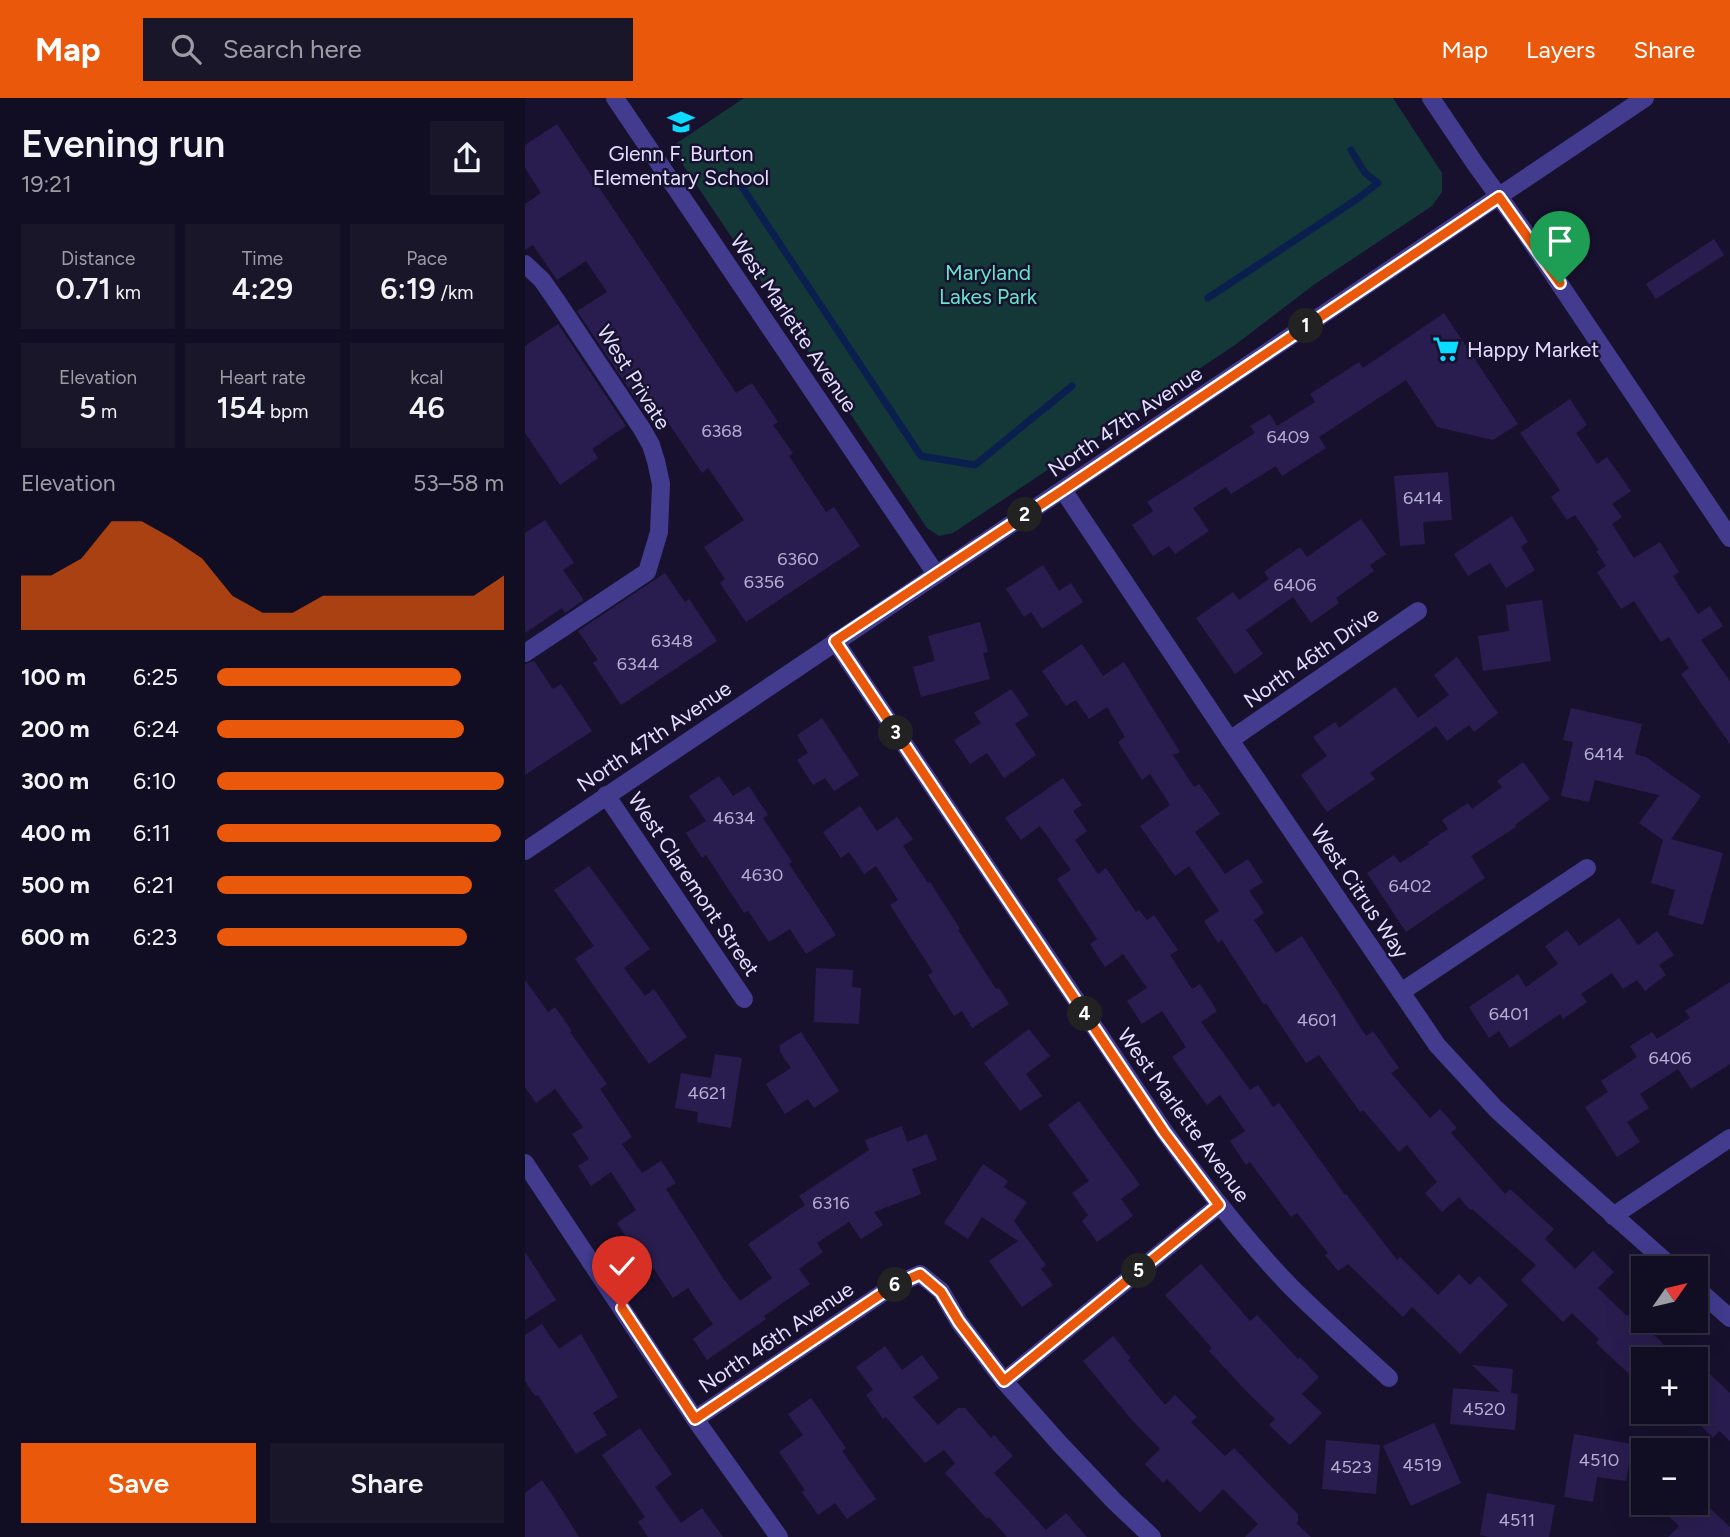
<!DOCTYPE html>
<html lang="en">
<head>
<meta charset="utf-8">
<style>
	:root { --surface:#110d22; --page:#1a162a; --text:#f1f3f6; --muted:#9c9ca5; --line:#302d40; --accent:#ea580c }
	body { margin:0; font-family:Figtree,sans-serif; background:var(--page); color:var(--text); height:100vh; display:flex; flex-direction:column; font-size:26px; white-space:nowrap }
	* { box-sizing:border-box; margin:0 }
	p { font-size:23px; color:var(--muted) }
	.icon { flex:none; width:38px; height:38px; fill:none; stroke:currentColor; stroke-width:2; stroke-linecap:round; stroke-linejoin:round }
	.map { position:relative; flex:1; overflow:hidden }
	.side { display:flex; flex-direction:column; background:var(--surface); width:525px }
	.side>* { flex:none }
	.needle { width:46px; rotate:56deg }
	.controls { position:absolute; left:1106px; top:1158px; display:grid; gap:14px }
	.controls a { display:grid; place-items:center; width:77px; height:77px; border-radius:0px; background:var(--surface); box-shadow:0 7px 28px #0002,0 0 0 2px var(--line); font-size:35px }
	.pin { position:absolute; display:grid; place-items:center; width:60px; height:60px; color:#fff; margin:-72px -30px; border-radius:50% 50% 50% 0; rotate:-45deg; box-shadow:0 0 7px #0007 }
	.pin .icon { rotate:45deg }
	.km { position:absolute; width:35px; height:35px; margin:-18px; border-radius:50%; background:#222; color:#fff; font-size:19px; line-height:35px; text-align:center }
	.round { display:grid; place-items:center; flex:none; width:74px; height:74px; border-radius:0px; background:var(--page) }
	.summary { display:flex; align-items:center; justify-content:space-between; height:119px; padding:0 21px }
	h1 { font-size:38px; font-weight:600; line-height:52px }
	.stats { display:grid; grid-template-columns:repeat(3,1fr); gap:10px; height:119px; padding:7px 21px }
	.stats div { display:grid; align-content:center; border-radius:0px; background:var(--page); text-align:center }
	.stats b { font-size:30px; font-weight:600 }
	.stats small { font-size:19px; font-weight:400 }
	.stats p { font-size:19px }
	.chart { height:196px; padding:14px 21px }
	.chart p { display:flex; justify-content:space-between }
	.chart svg { width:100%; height:126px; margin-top:7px; fill:var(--accent); opacity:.7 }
	.button { display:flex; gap:14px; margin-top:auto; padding:14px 21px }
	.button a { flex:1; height:80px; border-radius:0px; background:var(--accent); color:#fff; font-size:28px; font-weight:600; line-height:80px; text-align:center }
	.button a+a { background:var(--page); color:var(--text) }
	ul { padding:0 21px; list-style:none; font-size:23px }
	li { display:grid; grid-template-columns:112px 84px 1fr; align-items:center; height:52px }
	li i { height:18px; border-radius:9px; background:var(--accent) }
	header { display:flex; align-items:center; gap:42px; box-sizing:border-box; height:98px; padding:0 35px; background:var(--accent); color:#fff }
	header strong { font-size:33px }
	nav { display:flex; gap:38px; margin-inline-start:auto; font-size:24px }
	.search { width:490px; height:63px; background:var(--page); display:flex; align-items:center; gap:18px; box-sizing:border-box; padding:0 24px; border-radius:0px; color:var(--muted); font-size:26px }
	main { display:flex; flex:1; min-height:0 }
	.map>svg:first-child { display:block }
</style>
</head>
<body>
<header>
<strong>Map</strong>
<div class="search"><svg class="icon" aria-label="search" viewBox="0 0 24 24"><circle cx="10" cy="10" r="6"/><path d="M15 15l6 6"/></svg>Search here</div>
<nav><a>Map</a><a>Layers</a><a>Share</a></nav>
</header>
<main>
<section class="side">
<div class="summary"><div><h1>Evening run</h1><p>19:21</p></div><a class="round"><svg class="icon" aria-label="share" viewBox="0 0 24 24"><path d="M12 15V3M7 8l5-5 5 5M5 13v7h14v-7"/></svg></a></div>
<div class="stats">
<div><p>Distance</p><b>0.71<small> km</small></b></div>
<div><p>Time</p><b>4:29</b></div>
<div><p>Pace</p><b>6:19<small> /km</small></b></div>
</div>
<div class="stats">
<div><p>Elevation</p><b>5<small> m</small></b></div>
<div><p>Heart rate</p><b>154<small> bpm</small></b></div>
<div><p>kcal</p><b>46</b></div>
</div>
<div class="chart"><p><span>Elevation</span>53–58 m</p>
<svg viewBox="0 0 160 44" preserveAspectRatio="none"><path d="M0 44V25L10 25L20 19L30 6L40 6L50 12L60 19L70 32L80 38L90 38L100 32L110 32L120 32L130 32L140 32L150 32L160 25V44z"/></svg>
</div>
<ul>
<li><b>100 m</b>6:25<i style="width:85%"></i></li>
<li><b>200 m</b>6:24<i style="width:86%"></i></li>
<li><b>300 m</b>6:10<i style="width:100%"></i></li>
<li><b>400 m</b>6:11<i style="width:99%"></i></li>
<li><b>500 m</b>6:21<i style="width:89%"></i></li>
<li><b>600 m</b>6:23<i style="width:87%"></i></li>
</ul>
<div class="button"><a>Save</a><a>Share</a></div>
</section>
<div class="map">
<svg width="1205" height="1439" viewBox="0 0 1205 1439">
	<rect width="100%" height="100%" fill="#17112e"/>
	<path fill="#143838" d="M 219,0 L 868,0 L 917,75 L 917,94 L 907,108 L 790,186 L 710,247 L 428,435 L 414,438 L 402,430 L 146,49 Z"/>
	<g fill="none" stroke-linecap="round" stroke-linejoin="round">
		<g stroke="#0a1f4e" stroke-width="7">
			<path d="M 204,80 L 213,83 L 396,358 L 450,367 L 547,288"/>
			<path d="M 683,200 L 832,101 L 853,85 L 840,75 L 826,52"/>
		</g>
	</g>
	<g fill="#291d4f">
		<path d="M 32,26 L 211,295 L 227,285 L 253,324 L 248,327 L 268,355 L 264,358 L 301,414 L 309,409 L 335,448 L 221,524 L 195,485 L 200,481 L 179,449 L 219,422 L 183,370 L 177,375 L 132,308 L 120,315 L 52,213 L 82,194 L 61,163 L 32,182 L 8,147 L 0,152 L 0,106 L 16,95 L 0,70 L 0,47 Z"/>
		<path d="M 1189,141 L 1199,157 L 1131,201 L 1121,186 Z"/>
		<path d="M 919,215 L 993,326 L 968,342 L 912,329 L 881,282 L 794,339 L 801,350 L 757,378 L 751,368 L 706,396 L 701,389 L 668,410 L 684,433 L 650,456 L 644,448 L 628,458 L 607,427 L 628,413 L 622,404 L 730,335 L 725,328 L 745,316 L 752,328 L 790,304 L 785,296 L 834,264 L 838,270 Z"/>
		<path d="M 33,226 L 101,328 L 67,351 L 73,360 L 35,387 L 0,335 L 0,248 Z"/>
		<path d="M 1045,301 L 1062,327 L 1051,335 L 1072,366 L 1082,359 L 1106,393 L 1087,406 L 1097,419 L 1087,426 L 1109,460 L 1135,444 L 1154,474 L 1148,478 L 1173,516 L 1185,508 L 1198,528 L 1176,542 L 1205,583 L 1205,646 L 1156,576 L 1164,570 L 1144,539 L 1136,544 L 1109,503 L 1096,511 L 1072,474 L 1081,468 L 1071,453 L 1074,452 L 1050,417 L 1042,422 L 1026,399 L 1035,392 L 995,335 Z"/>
		<path d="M 923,374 L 927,422 L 898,424 L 900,446 L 875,448 L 869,378 Z"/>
		<path d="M 987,418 L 1003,444 L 996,449 L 1010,472 L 981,490 L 965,465 L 943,478 L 929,456 Z"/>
		<path d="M 836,421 L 861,456 L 845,467 L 849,473 L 811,500 L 814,505 L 786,525 L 768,499 L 721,532 L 738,556 L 710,576 L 671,520 L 708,494 L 714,502 L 744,481 L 739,474 L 775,449 L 782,459 Z"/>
		<path d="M 20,422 L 49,465 L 38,472 L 59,502 L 40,515 L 37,510 L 0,535 L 0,435 Z"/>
		<path d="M 518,467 L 534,493 L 546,485 L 558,504 L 517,531 L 506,514 L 499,519 L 481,491 Z"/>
		<path d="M 140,475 L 160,504 L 164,501 L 192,543 L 96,607 L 68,565 L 73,562 L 53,533 Z"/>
		<path d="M 1017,502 L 1026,563 L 958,573 L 953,538 L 984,533 L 981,507 Z"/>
		<path d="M 455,524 L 463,554 L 458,555 L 465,581 L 396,599 L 388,569 L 410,563 L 403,538 Z"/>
		<path d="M 557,546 L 578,578 L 599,564 L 655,654 L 648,657 L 669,689 L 674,686 L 695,716 L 670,734 L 700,776 L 723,761 L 738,784 L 724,793 L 739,815 L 729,822 L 751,855 L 777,838 L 841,938 L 848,933 L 874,970 L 866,975 L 905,1020 L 915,1011 L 932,1030 L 926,1035 L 980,1096 L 985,1091 L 1029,1131 L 1020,1141 L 1050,1171 L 1068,1153 L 1089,1174 L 1073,1190 L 1102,1218 L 1118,1201 L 1118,1223 L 1136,1223 L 1126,1234 L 1154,1262 L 1118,1262 L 1118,1289 L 1071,1245 L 1074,1241 L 1047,1215 L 1038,1224 L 996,1182 L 1011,1167 L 947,1111 L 945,1112 L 934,1099 L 917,1114 L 900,1095 L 912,1084 L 882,1047 L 874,1054 L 838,1012 L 835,1014 L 794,957 L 781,965 L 741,905 L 739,907 L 697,842 L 693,845 L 679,823 L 694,813 L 664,768 L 650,778 L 615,728 L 645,707 L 625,676 L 617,682 L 593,644 L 600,639 L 582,609 L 564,621 L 551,602 L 541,608 L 517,573 Z"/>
		<path d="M 932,559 L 973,615 L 949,634 L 944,627 L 922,643 L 911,628 L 845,675 L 850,681 L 802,714 L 776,677 L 802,658 L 788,639 L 810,624 L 814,630 L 870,589 L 893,620 L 924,597 L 909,577 Z"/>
		<path d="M 9,563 L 28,591 L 36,586 L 67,633 L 0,677 L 0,566 Z"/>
		<path d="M 486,591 L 504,617 L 490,626 L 511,657 L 479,680 L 462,655 L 445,666 L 429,642 L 456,625 L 449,615 Z"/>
		<path d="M 1046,610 L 1117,626 L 1110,656 L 1121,659 L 1176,698 L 1146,741 L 1198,755 L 1178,827 L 1143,817 L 1150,792 L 1126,785 L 1138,742 L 1114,725 L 1134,697 L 1070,682 L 1064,704 L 1036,698 L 1048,644 L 1038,642 Z"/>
		<path d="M 297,620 L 334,677 L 309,693 L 300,680 L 288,687 L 272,662 L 283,655 L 272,637 Z"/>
		<path d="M 998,664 L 1025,701 L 990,727 L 991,729 L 946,758 L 960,780 L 881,834 L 842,775 L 869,757 L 875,765 L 904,746 L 903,744 L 923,731 L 917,722 L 943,705 L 947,711 L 977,689 L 972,683 Z"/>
		<path d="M 194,678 L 208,698 L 224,688 L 243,717 L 238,720 L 267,764 L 264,766 L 311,837 L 281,856 L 265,831 L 244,844 L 223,813 L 219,815 L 181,757 L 177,760 L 161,735 L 181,723 L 164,698 Z"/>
		<path d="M 538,680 L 557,707 L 548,713 L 562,733 L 550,742 L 573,776 L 581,770 L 611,814 L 614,812 L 622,822 L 629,817 L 653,852 L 645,857 L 667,891 L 675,886 L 692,913 L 676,924 L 725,992 L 733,987 L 748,1009 L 754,1005 L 820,1097 L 821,1096 L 872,1162 L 875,1159 L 913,1197 L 934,1176 L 945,1187 L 954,1178 L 983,1207 L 935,1256 L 887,1209 L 878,1219 L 823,1166 L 813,1173 L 800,1157 L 803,1155 L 772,1115 L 766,1119 L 725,1064 L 721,1067 L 705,1043 L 720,1033 L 695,997 L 682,1007 L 647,959 L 661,949 L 637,913 L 617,926 L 602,903 L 622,890 L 598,856 L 580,869 L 565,846 L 572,841 L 532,781 L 546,772 L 515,728 L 496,742 L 480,720 Z"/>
		<path d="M 335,708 L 352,733 L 372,719 L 388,741 L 378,748 L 403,785 L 405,784 L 435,831 L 433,832 L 471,891 L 474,890 L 484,906 L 447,930 L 437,913 L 429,918 L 403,877 L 408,874 L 365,807 L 373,802 L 351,768 L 339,776 L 324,754 L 316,760 L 298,734 Z"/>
		<path d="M 64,768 L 125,851 L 99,870 L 120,898 L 129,891 L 162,939 L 124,966 L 50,861 L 69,848 L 29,792 Z"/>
		<path d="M 1094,820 L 1113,847 L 1132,833 L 1149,857 L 1134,867 L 1141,877 L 1120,893 L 1112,882 L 1098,891 L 1087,875 L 1056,896 L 1062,904 L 1038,921 L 1035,916 L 985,950 L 974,933 L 964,940 L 944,909 L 993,876 L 1001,889 L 1033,866 L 1020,848 L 1042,832 L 1054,848 Z"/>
		<path d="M 291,870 L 328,872 L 327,889 L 336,890 L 334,926 L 289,924 Z"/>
		<path d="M 0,882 L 23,914 L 30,909 L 47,933 L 45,934 L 82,986 L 75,991 L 107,1039 L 97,1046 L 117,1075 L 136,1063 L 151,1085 L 141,1091 L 198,1180 L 215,1203 L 247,1180 L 223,1146 L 280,1107 L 274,1098 L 344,1052 L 340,1042 L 377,1028 L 382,1044 L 402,1036 L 412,1062 L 387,1071 L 396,1096 L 349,1114 L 358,1127 L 336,1141 L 324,1124 L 292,1145 L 298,1154 L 274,1171 L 285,1186 L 239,1218 L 241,1221 L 182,1262 L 168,1241 L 188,1226 L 163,1190 L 148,1200 L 111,1144 L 106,1147 L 92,1125 L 111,1112 L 86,1074 L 66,1088 L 53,1068 L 64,1061 L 47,1036 L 58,1029 L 30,991 L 11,1005 L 0,989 Z"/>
		<path d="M 1205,884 L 1205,966 L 1166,991 L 1153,971 L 1115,996 L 1124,1010 L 1102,1024 L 1115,1044 L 1092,1059 L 1060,1009 L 1083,994 L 1076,983 L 1112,959 L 1105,948 L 1127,934 L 1132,941 L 1165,920 L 1160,913 Z"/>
		<path d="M 504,931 L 525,958 L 501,976 L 517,998 L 495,1013 L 459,965 Z"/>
		<path d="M 276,934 L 314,993 L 289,1010 L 283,1001 L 260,1016 L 241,986 L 266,970 L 255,954 L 255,947 Z"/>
		<path d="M 190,956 L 217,960 L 206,1030 L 172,1024 L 173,1014 L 150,1010 L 156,975 L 186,980 Z"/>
		<path d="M 554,1003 L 615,1087 L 596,1101 L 608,1118 L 572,1144 L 557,1123 L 563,1117 L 547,1095 L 564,1083 L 523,1027 Z"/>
		<path d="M 458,1066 L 483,1083 L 479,1089 L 502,1104 L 489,1123 L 521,1167 L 516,1171 L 528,1187 L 497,1209 L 464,1163 L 493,1143 L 457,1119 L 443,1141 L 419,1125 Z"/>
		<path d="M 0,1154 L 31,1202 L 0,1222 Z"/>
		<path d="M 676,1166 L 725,1223 L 732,1217 L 773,1261 L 775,1259 L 794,1279 L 777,1296 L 797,1315 L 765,1347 L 744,1327 L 750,1321 L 723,1295 L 684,1253 L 687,1250 L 640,1197 Z"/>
		<path d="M 17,1226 L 34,1251 L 56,1236 L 93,1299 L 68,1315 L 82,1337 L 51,1356 L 13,1297 L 10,1298 L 0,1283 L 0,1237 Z"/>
		<path d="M 588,1238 L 606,1260 L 603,1262 L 640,1307 L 650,1297 L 672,1319 L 666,1324 L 700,1358 L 709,1350 L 773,1416 L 773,1423 L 771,1425 L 786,1439 L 720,1439 L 733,1426 L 698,1391 L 675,1415 L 642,1381 L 638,1385 L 620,1366 L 635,1351 L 606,1321 L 558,1263 Z"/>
		<path d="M 360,1248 L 377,1272 L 397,1257 L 414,1280 L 388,1299 L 413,1327 L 433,1310 L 440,1310 L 466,1340 L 469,1337 L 488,1358 L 469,1375 L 521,1432 L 541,1415 L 562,1439 L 482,1439 L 464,1419 L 462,1421 L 420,1375 L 430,1365 L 419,1352 L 400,1365 L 361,1319 L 358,1321 L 341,1297 L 348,1292 L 331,1269 Z"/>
		<path d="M 1171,1263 L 1205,1295 L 1205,1343 L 1194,1333 L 1188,1340 L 1171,1323 Z"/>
		<path d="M 947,1267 L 988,1271 L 986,1295 L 993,1296 L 990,1332 L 925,1326 L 928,1290 L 975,1294 Z"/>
		<path d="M 286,1300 L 321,1350 L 317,1353 L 351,1401 L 322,1421 L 310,1405 L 293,1417 L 277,1394 L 280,1392 L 254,1354 L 278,1337 L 263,1316 Z"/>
		<path d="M 909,1325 L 936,1385 L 886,1408 L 858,1348 Z"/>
		<path d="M 115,1330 L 147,1376 L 130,1389 L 156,1425 L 177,1410 L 198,1439 L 123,1439 L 113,1424 L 120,1419 L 77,1357 Z"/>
		<path d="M 1049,1336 L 1107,1346 L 1101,1383 L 1072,1379 L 1068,1404 L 1039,1399 Z"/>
		<path d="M 801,1342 L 855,1347 L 851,1396 L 797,1391 Z"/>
		<path d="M 17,1382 L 30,1401 L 54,1439 L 0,1439 L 0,1395 Z"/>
		<path d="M 962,1395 L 1030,1407 L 1024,1439 L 964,1439 L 955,1437 Z"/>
		<path d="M 1130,1405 L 1179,1405 L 1205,1429 L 1205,1439 L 1143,1439 L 1154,1428 Z"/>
	</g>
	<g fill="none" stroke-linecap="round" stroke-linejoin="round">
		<g stroke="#423b8e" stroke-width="18">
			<path d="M 90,0 L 411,476"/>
			<path d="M 906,0 L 951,67 L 999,133 L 1205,440"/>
			<path d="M 0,166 L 17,182 L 33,205 L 117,331 L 126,347 L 131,363 L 136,386 L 134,434 L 122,474 L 0,555"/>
			<path d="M 538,392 L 705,642 L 912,947 L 971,1011 L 1032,1067 L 1149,1171"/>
			<path d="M 310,543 L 639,1033 C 678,1087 719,1140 765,1188 C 797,1220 831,1250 864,1280"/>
			<path d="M 705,642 L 893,513"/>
			<path d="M 81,697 L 219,901"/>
			<path d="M 0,753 L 1120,0"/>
			<path d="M 876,894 L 1062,770"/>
			<path d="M 0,1065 L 170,1321 L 254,1439"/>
			<path d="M 1088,1118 L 1205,1040"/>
			<path d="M 1171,1190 L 1205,1220"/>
			<path d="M 479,1283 L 694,1107"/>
			<path d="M 170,1321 L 368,1188 L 395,1176 L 416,1193 L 434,1224 L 479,1283 L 534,1345 L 590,1404 L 627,1439"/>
		</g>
	</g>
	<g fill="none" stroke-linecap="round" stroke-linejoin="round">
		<g stroke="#fff" stroke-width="14">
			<path id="route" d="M 97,1210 L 170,1321 L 368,1188 L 395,1176 L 416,1194 L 434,1224 L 479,1283 L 694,1107 L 639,1034 L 310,543 L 538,392 L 974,99 L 1035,185"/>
		</g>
		<use href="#route" stroke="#ea580c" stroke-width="9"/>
	</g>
	<defs>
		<g id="school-bare" transform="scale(2.1)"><path d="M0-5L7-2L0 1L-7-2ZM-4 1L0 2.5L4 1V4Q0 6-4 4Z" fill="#0adbff" stroke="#17112e" stroke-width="2.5" paint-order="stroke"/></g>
		<g id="supermarket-bare" transform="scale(2.1)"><path d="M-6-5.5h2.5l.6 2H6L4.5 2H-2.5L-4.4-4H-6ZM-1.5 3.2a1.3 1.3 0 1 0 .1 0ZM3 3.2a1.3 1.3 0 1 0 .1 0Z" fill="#0adbff" stroke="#17112e" stroke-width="2.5" paint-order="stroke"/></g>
	</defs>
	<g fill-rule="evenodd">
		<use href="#school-bare" x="156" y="24"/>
		<use href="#supermarket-bare" x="921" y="251"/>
	</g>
	<g text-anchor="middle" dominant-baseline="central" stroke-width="5" stroke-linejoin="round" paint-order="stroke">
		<g font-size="18" fill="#b4aed3">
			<text x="197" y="333">6368</text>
			<text x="763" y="339">6409</text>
			<text x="898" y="400">6414</text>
			<text x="273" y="461">6360</text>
			<text x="239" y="484">6356</text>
			<text x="770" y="487">6406</text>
			<text x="147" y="543">6348</text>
			<text x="113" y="566">6344</text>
			<text x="1079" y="656">6414</text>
			<text x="209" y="720">4634</text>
			<text x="237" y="777">4630</text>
			<text x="885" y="788">6402</text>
			<text x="984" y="916">6401</text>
			<text x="792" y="922">4601</text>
			<text x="1145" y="960">6406</text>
			<text x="182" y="995">4621</text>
			<text x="306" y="1105">6316</text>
			<text x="959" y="1311">4520</text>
			<text x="1074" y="1362">4510</text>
			<text x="897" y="1367">4519</text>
			<text x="826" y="1369">4523</text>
			<text x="992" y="1422">4511</text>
		</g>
		<g font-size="21" fill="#e3deff" stroke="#17112e">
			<text x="156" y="55">Glenn F. Burton<tspan x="156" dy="24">Elementary School</tspan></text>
			<text x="942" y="251" text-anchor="start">Happy Market</text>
		</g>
		<g font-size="21" fill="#64e5cb" stroke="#17112e">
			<text x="463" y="174">Maryland<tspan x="463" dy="24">Lakes Park</tspan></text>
		</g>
		<g font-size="21" fill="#e3deff" stroke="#17112e">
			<text transform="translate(269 225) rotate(56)">West Marlette Avenue</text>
			<text transform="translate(109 279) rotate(58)">West Private</text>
			<text transform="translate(600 323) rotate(-34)">North 47th Avenue</text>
			<text transform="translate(786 559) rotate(-35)">North 46th Drive</text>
			<text transform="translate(129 638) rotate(-34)">North 47th Avenue</text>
			<text transform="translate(169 786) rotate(56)">West Claremont Street</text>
			<text transform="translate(835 793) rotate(56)">West Citrus Way</text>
			<text transform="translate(659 1017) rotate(54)">West Marlette Avenue</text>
			<text transform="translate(251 1239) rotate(-34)">North 46th Avenue</text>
		</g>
	</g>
</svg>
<div class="controls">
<a><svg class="needle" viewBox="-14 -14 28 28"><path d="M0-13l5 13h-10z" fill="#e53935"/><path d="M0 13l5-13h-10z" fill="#9c9ca5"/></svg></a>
<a>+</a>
<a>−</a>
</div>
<div class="pin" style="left:1035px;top:185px;background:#1e9e55"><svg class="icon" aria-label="arrive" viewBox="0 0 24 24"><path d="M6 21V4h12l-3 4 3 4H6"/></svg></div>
<div class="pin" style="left:97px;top:1210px;background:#d93025"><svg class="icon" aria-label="check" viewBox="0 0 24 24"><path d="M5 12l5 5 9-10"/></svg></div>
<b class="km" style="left:781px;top:228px">1</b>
<b class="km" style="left:500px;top:417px">2</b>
<b class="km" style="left:371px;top:635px">3</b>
<b class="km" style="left:560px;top:916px">4</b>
<b class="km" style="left:614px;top:1173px">5</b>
<b class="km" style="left:370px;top:1187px">6</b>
</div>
</main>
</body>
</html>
